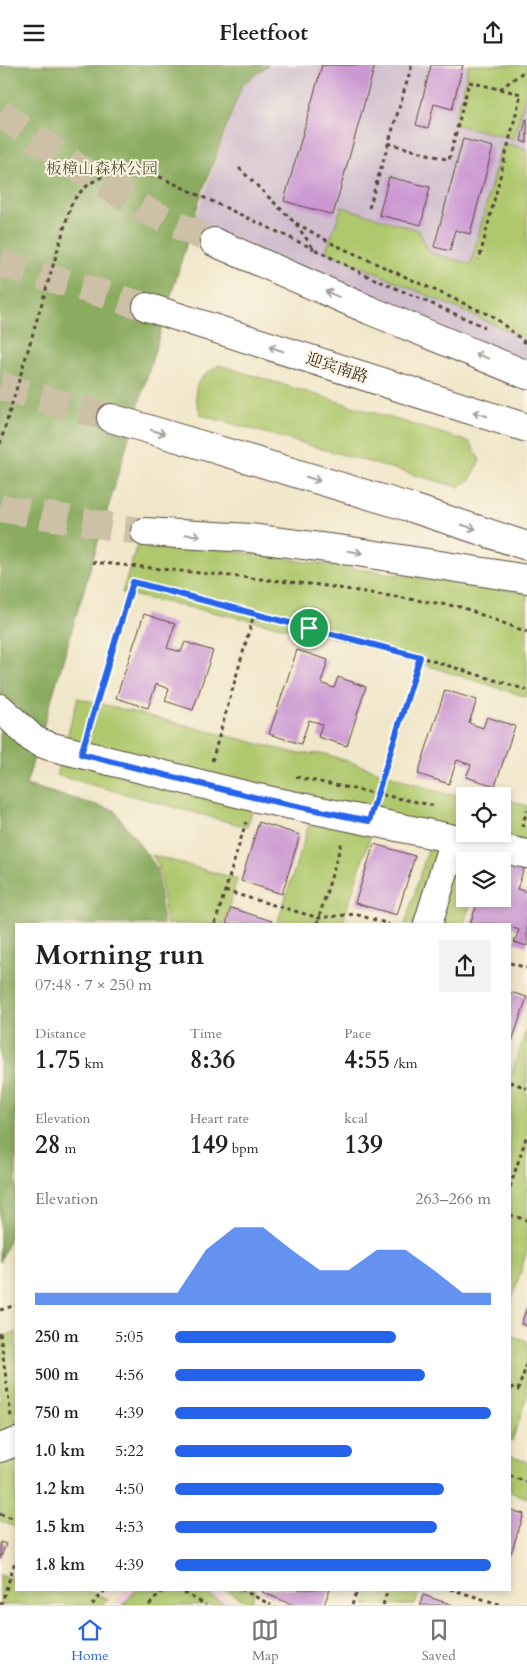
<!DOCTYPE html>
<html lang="en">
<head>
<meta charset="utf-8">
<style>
	:root { --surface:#fff; --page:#f2f2f2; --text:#222; --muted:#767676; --line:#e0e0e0; --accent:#2563eb }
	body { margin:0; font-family:Cardo,"Noto Serif SC",serif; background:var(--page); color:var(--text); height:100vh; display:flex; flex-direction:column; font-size:19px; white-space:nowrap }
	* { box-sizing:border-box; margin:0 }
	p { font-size:16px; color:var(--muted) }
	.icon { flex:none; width:28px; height:28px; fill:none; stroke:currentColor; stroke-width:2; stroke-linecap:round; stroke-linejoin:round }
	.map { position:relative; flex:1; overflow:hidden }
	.side { position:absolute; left:15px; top:858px; width:496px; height:668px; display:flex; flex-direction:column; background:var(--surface); border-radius:0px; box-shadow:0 2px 8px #0003 }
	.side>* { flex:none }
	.tools { position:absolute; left:456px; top:722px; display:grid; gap:10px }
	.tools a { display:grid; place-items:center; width:55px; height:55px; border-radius:0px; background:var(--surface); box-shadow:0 2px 8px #0003; font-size:25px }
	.pin { position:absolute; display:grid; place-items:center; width:42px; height:42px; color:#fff; margin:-21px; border:2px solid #fff; border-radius:50%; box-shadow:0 1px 5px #0007 }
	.round { display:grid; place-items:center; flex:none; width:52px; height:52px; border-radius:0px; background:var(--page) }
	.headline { display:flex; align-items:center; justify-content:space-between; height:85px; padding:0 20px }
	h1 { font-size:28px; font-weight:600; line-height:38px }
	.metrics { display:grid; grid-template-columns:repeat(3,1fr); gap:8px; height:85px; padding:5px 20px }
	.metrics div { display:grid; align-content:center }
	.metrics b { font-size:25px; font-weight:600 }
	.metrics small { font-size:14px; font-weight:400 }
	.metrics p { font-size:14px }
	.chart { height:140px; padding:10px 20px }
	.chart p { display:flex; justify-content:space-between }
	.chart svg { width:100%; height:90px; margin-top:5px; fill:var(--accent); opacity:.7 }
	ul { padding:0 20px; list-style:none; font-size:16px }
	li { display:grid; grid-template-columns:80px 60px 1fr; align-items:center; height:38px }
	li i { height:12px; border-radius:6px; background:var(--accent) }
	header { display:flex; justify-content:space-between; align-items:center; height:65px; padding:0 20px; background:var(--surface); font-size:22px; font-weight:600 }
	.tabs { display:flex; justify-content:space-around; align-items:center; height:70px; border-top:1px solid var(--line); background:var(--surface); font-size:14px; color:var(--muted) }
	.tabs a { display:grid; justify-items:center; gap:2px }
	.tabs .current { color:var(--accent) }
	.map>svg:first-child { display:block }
</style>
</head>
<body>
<header><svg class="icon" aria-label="menu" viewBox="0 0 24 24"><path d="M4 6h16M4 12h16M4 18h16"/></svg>Fleetfoot<svg class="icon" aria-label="share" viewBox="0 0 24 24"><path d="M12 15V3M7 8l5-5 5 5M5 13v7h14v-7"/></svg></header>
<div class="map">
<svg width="527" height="1540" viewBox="0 0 527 1540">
	<rect width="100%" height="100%" fill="#fcf5e5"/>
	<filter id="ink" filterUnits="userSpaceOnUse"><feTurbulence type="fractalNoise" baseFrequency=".02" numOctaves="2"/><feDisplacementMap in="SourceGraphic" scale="10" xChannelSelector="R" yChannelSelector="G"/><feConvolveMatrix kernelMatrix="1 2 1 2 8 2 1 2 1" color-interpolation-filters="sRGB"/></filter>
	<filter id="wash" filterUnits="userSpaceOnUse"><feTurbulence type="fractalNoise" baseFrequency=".0096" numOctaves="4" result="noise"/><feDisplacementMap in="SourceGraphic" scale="20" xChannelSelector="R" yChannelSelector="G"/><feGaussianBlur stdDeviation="1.12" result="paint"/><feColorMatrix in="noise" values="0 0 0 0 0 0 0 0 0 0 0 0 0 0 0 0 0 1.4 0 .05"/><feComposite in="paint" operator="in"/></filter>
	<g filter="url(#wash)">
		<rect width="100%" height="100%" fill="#f0e6c9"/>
		<path fill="#f3cfdf" d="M 128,1524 L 209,1524 L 241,1540 L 113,1540 Z"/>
		<path fill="#cfbdce" d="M 269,0 L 527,0 L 527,309 L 191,166 L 242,20 Z"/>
		<g fill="#afc86d" stroke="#757946">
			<path d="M 469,0 L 527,0 L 527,23 L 514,74 L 454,59 Z"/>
			<path d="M 502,78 L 527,84 L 527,274 L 326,186 L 342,142 L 418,165 L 430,188 L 471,199 Z"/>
			<path d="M 219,300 L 470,377 L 480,395 L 470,415 L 458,422 L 201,350 C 191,322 194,316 219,300 Z"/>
			<path d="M 139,473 L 527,528 L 527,632 L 352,577 L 122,528 Z"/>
			<path d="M 78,633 L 295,688 L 326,689 L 445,729 L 496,731 L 465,731 L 465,767 L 259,724 L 247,762 L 56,710 Z"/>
			<path d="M 503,733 L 527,741 L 527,779 L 475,769 L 502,769 Z"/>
			<path d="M 312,750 L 371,769 L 342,859 L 277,859 Z"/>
			<path d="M 430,778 L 486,791 L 484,796 L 465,796 L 465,834 L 472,834 L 464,859 L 405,859 Z"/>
			<path d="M 152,790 L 237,814 L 224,859 L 166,859 L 159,801 Z"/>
			<path d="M 527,962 L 527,1185 L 510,1241 L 510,1013 Z"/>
			<path d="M 16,1267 L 16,1462 L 0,1456 L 0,1272 Z"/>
			<path d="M 510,1270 L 527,1276 L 527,1332 L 512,1376 L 510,1375 Z"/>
			<path d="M 510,1391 L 527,1397 L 527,1433 L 510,1427 Z"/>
			<path d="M 0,1510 L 16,1515 L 16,1524 L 46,1524 L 62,1529 L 65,1524 L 81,1524 L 109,1534 L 103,1540 L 0,1540 Z"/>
			<path d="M 137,1524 L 197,1524 L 227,1540 L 123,1540 Z"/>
			<path d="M 224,1524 L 256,1524 L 250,1538 Z"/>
			<path d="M 370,1524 L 420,1524 L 415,1540 L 365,1540 Z"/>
		</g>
		<path fill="#8bac60" stroke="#636b3f" d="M 0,0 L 268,0 L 242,20 L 200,133 L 26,720 L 114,745 L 157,803 L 163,859 L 16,859 L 16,1157 L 0,1197 Z"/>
		<g id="blocks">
			<g fill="#cc98d3">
				<path d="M 322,0 L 375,0 L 333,150 L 284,136 Z"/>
				<path d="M 431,0 L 463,0 L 452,44 L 434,39 L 428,63 L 416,60 Z"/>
				<path d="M 526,54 L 527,54 L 527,78 L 521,76 Z"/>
				<path d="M 463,74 L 493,82 L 470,169 L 455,165 L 450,186 L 434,182 Z"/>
				<path d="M 389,112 L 430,122 L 421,160 L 379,150 Z"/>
				<path d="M 144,549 L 175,559 L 167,583 L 181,587 L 185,577 L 213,586 L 193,645 L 165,636 L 169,624 L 156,619 L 148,643 L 116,633 Z"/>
				<path d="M 297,585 L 328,595 L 321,618 L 334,623 L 338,612 L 366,622 L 347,681 L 318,672 L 322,659 L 309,655 L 301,679 L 269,669 Z"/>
				<path d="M 445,625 L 477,635 L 469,658 L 483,663 L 487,652 L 515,661 L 495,721 L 466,712 L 471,700 L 457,695 L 449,719 L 418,709 Z"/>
				<path d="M 259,757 L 300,770 L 282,829 L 241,816 Z"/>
				<path d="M 374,779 L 415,791 L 397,850 L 355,838 Z"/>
				<path d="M 494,790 L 525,801 L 517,824 L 527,827 L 527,881 L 514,877 L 519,865 L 510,862 L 510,859 L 470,859 L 479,834 L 502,834 L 502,796 L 492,796 Z"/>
				<path d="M 231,843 L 272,856 L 271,859 L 226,859 Z"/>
				<path d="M 510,927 L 527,932 L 510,982 Z"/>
				<path d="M 527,1242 L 527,1261 L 521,1259 Z"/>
				<path d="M 510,1445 L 524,1449 L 510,1491 Z"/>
				<path d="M 0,1477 L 6,1479 L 0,1494 Z"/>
				<path d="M 264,1524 L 330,1524 L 324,1540 L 293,1540 L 262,1527 Z"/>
				<path d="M 423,1530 L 453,1540 L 420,1540 Z"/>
			</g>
		</g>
	</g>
	<g filter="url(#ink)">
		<use href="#blocks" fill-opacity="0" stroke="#564638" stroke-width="1"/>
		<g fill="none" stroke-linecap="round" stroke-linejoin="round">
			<g stroke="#ccc0a7" stroke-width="28" stroke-dasharray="28 14" stroke-linecap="butt">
				<path d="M 0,48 L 74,100 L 149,147 L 214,177"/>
				<path d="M 0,198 L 147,242"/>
				<path d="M 0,321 L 111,353"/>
				<path d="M 0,443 L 145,467"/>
			</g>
			<g stroke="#564638" stroke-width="30">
				<g id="minor">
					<path d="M 0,643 L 34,675 L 49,681 L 253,732 L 527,789"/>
					<path d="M 428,859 L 454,774"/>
					<path d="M 0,1383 L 16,1377"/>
				</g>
			</g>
			<g stroke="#564638" stroke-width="30">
				<g id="major">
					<path d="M 214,177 L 369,245 L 527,310"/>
					<path d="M 147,242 L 527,363"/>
					<path d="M 111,353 L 412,443 L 527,481"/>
					<path d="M 145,467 L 250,473 L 351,486 L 527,514"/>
				</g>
			</g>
			<g stroke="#564638" stroke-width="3" stroke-dasharray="4 4" stroke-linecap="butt">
				<path d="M 500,24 L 527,4"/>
				<path d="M 388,78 L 449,95 L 469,17 L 521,29 L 479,195"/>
				<path d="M 239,103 L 294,157 L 314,184 L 363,209 L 485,262"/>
				<path d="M 369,143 L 412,0"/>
				<path d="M 296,158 L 333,179 L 494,252 L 527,279"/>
				<path d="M 0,379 L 71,140 C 83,116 118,100 145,105 L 314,184"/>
				<path d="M 92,497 L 319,520 L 461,542 L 527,567"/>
				<path d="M 88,665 L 133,517 L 420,592 L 527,625"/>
				<path d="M 212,696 L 254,549"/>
				<path d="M 296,712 L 436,741"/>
				<path d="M 377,729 L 420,592"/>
				<path d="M 522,762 L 527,745"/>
				<path d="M 225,826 L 319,853 L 355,849 L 389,859"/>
				<path d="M 215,859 L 246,757"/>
				<path d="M 317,859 L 342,776"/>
				<path d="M 510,898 L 527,903"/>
				<path d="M 510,1017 L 527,1023"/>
				<path d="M 510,1122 L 527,1070"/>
				<path d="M 510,1150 L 527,1155"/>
				<path d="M 0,1245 L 16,1240"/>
				<path d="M 0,1268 L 11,1352"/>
				<path d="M 510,1322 L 518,1325 L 527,1299"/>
				<path d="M 510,1411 L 527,1417"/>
				<path d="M 0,1449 L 16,1454"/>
				<path d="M 177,1524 L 206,1540"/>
				<path d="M 241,1524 L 271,1540"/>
				<path d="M 450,1524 L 502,1540"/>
				<path d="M 1,1540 L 16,1494"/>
				<path d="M 92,1540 L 106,1524"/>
				<path d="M 149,1540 L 164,1524"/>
				<path d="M 352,1540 L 358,1524"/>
				<path d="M 383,1540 L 388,1524"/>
			</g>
			<use href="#minor" stroke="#fff" stroke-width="28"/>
			<use href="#major" stroke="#fff" stroke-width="28"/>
		</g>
		<defs><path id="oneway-shaft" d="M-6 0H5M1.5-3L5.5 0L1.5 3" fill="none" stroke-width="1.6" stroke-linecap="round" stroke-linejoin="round" transform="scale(1.25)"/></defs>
		<g stroke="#a79f9a">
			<use href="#oneway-shaft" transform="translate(332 229) rotate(-156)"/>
			<use href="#oneway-shaft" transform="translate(276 284) rotate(-162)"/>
			<use href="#oneway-shaft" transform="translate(482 291) rotate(-158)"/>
			<use href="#oneway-shaft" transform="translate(480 349) rotate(-163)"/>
			<use href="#oneway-shaft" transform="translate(158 367) rotate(17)"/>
			<use href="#oneway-shaft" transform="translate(313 414) rotate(17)"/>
			<use href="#oneway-shaft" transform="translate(469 462) rotate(18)"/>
			<use href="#oneway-shaft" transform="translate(193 470) rotate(4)"/>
			<use href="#oneway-shaft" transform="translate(355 487) rotate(9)"/>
		</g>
	</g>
	<g fill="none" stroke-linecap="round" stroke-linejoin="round" filter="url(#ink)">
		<g stroke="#fff" stroke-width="10">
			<path id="route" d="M 133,517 L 420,592 L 369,756 L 253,732 L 81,689 Z"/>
		</g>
		<use href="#route" stroke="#2563eb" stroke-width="6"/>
	</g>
	<g text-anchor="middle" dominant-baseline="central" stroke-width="4" stroke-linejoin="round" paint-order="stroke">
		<g font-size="16" fill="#5e5936" stroke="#fcf5e5">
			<text x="102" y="104">板樟山森林公园</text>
		</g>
		<g font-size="16" fill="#3b2a1e" stroke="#fcf5e5">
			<text transform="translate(337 303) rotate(18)">迎宾南路</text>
		</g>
	</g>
</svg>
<div class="tools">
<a><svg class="icon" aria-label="locate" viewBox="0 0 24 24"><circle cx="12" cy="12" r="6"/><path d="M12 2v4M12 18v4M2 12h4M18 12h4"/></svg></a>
<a><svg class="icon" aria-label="layers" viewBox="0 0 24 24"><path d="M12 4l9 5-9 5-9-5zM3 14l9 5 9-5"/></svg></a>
</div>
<div class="pin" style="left:309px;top:563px;background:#1e9e55"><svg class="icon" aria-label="arrive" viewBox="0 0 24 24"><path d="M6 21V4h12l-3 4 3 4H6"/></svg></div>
<section class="side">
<div class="headline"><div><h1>Morning run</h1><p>07:48 · 7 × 250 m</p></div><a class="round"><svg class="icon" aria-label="share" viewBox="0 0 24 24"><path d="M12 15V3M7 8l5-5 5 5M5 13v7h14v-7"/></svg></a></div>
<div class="metrics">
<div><p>Distance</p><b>1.75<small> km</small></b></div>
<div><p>Time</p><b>8:36</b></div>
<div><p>Pace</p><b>4:55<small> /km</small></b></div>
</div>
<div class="metrics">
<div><p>Elevation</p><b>28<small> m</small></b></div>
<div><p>Heart rate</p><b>149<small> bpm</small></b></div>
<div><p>kcal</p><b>139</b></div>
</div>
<div class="chart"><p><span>Elevation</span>263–266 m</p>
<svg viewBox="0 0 160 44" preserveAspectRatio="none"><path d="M0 44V38L10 38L20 38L30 38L40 38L50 38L60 17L70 6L80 6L90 17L100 27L110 27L120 17L130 17L140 27L150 38L160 38V44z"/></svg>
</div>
<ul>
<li><b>250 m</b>5:05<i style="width:70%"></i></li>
<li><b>500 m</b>4:56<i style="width:79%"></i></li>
<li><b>750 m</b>4:39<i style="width:100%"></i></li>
<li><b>1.0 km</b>5:22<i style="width:56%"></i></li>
<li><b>1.2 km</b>4:50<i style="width:85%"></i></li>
<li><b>1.5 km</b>4:53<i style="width:83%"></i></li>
<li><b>1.8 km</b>4:39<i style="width:100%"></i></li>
</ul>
</section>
</div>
<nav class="tabs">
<a class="current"><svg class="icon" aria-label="home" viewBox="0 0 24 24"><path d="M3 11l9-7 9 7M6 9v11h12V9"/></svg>Home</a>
<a><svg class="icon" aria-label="map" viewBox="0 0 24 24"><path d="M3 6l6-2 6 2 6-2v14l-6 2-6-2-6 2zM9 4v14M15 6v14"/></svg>Map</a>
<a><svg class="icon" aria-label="saved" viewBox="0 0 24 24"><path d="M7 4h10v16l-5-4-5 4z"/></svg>Saved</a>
</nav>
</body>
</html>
